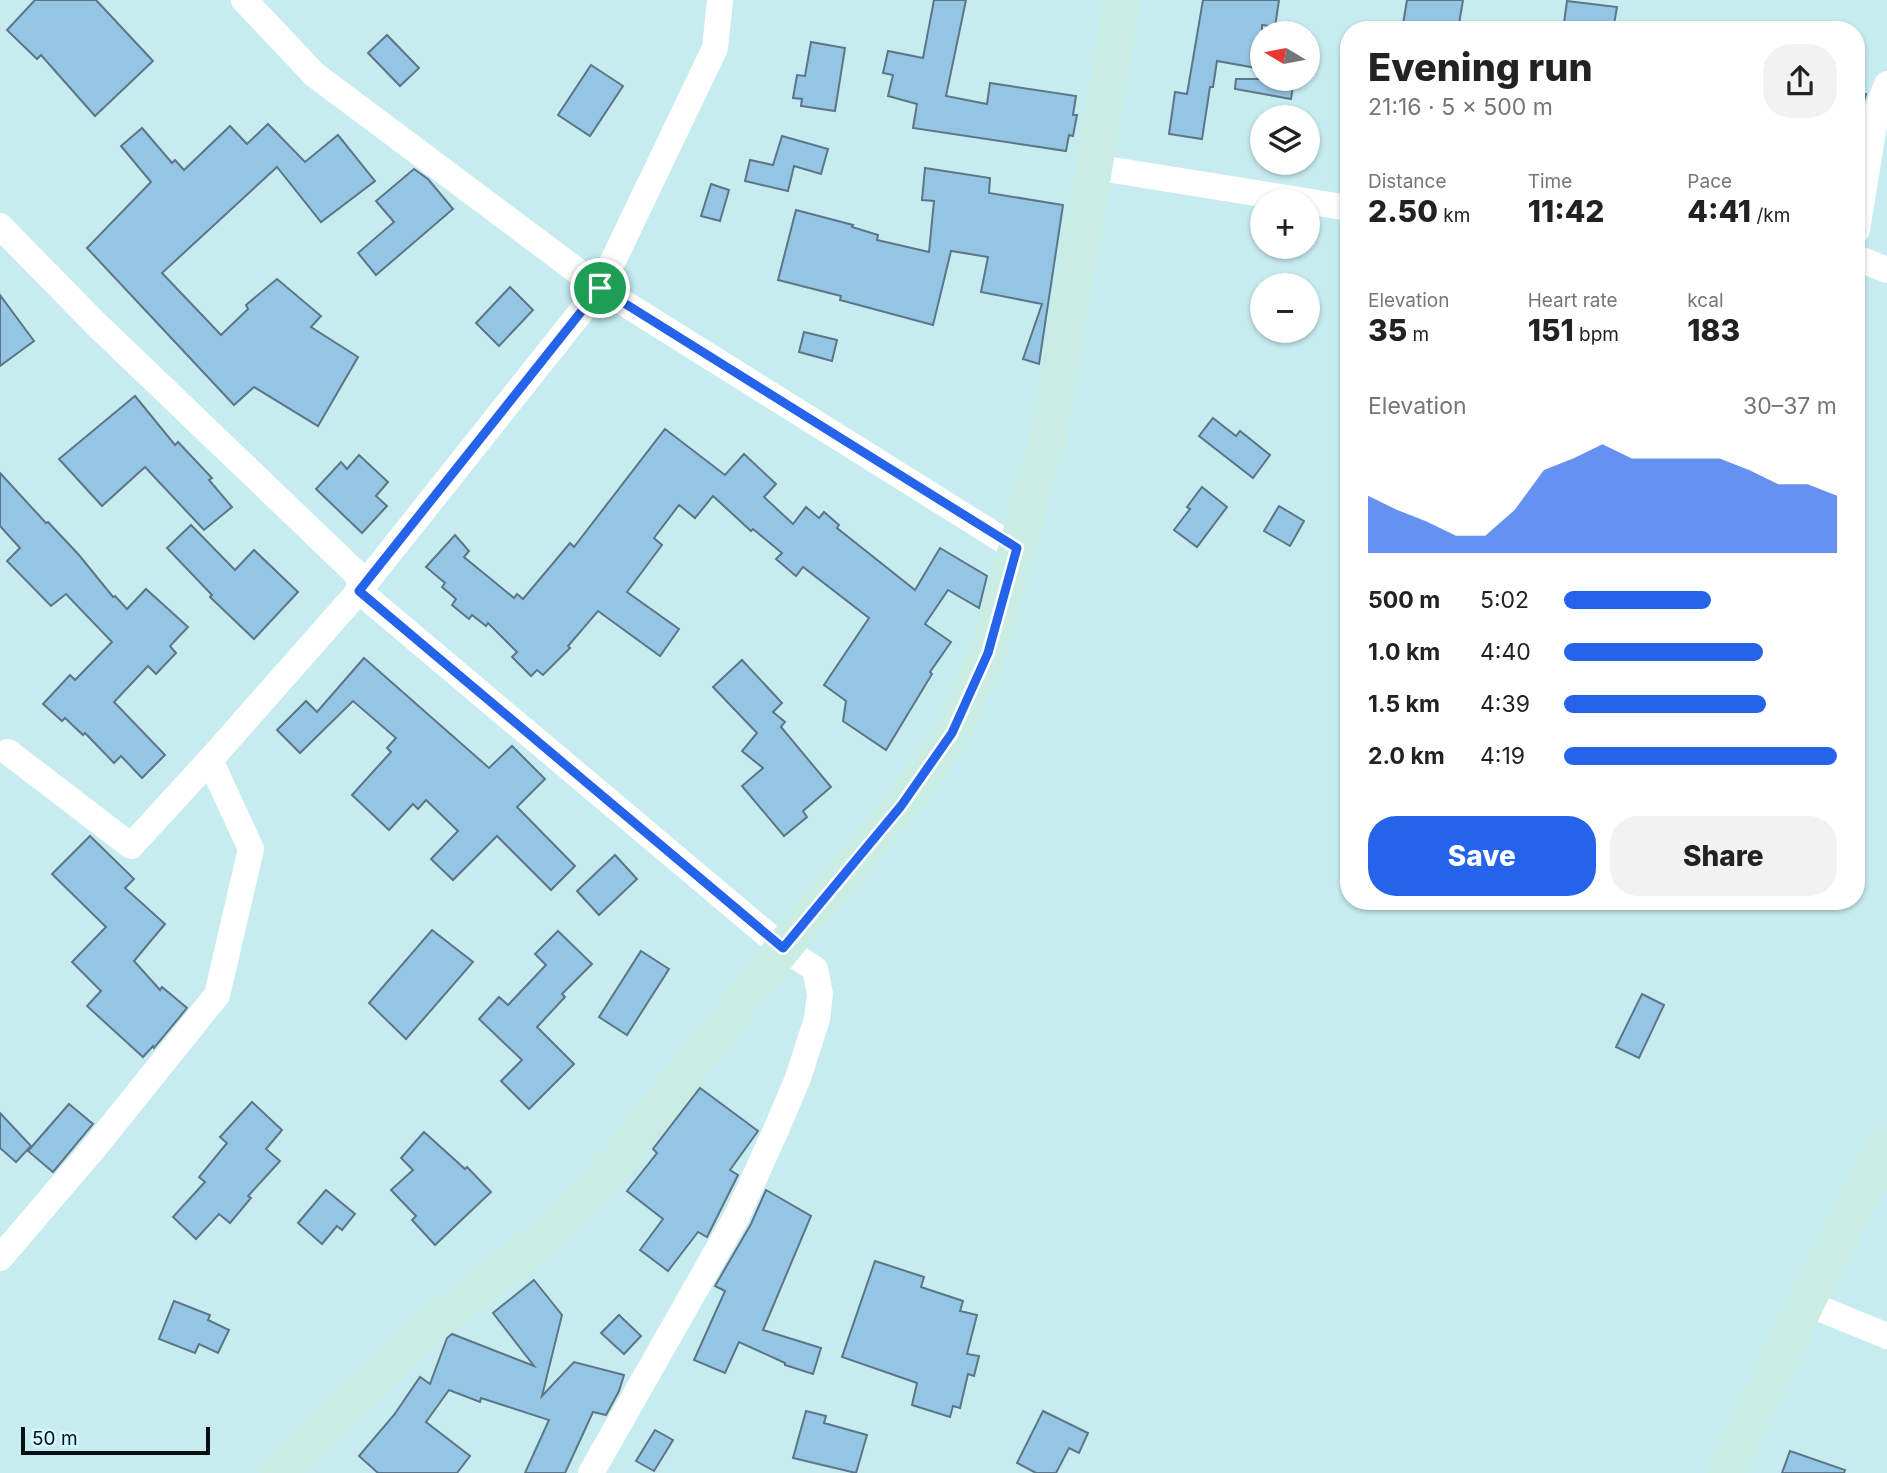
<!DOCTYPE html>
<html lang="en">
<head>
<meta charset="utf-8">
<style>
	:root { --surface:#fff; --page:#f2f2f2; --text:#222; --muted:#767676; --accent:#2563eb }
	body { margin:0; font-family:Inter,sans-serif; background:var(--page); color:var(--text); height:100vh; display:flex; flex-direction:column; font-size:26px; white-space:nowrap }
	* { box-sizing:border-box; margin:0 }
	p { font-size:23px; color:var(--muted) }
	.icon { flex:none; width:38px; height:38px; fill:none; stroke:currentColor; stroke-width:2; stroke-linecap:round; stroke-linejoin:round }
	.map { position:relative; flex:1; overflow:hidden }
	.drawer { position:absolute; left:1340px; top:21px; width:525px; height:889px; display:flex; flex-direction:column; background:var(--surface); border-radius:28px; box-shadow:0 2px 5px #0004 }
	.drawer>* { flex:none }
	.needle { width:46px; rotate:280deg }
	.fabs { position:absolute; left:1250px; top:21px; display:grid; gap:14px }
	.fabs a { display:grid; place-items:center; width:70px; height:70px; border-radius:50%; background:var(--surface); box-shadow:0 2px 5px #0004; font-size:35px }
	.scale { position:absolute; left:21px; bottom:18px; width:189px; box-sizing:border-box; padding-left:7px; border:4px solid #030f11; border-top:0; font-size:19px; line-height:24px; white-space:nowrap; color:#030f11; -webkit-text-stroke:5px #d3fafe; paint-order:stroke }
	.pin { position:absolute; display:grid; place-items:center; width:60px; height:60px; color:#fff; margin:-30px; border:4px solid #fff; border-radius:50%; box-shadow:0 2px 7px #0007 }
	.round { display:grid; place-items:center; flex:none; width:74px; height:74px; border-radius:28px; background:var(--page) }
	.summary { display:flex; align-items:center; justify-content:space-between; height:119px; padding:0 28px }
	h1 { font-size:38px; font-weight:800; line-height:52px }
	.figures { display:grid; grid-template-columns:repeat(3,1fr); gap:10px; height:119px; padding:7px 28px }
	.figures div { display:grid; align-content:center }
	.figures b { font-size:30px; font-weight:800 }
	.figures small { font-size:19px; font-weight:400 }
	.figures p { font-size:19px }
	.chart { height:196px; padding:14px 28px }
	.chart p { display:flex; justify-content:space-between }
	.chart svg { width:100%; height:126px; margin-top:7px; fill:var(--accent); opacity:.7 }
	.primary-button { display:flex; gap:14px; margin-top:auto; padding:14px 28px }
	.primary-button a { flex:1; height:80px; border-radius:28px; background:var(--accent); color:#fff; font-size:28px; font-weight:800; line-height:80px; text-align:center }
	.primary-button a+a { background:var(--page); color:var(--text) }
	ul { padding:0 28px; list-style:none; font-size:23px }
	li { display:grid; grid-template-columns:112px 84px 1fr; align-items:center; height:52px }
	li i { height:18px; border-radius:9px; background:var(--accent) }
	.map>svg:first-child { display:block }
</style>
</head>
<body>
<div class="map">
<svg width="1887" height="1473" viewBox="0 0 1887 1473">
	<rect width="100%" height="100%" fill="#c6ecf0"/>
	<g fill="#95c5e4" stroke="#5c7687" stroke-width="2">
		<path d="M 35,0 L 96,0 L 153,61 L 95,116 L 41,55 L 37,59 L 7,30 Z"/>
		<path d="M 934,0 L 966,0 L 946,96 L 987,104 L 990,83 L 1076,96 L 1073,115 L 1077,115 L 1073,136 L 1069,135 L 1066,151 L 913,128 L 917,104 L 888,96 L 893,75 L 883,73 L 888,51 L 923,58 Z"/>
		<path d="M 1203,0 L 1279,0 L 1275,27 L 1262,25 L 1262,69 L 1217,61 L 1213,87 L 1210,87 L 1202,139 L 1169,134 L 1175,92 L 1187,94 Z"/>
		<path d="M 1407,0 L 1463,0 L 1458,30 L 1402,30 Z"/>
		<path d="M 1567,1 L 1617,7 L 1613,30 L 1563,30 Z"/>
		<path d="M 387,35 L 419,68 L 400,86 L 368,53 Z"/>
		<path d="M 811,42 L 845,48 L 835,111 L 801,106 L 802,99 L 793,98 L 797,75 L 805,76 Z"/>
		<path d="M 591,65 L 623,86 L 590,136 L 558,115 Z"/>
		<path d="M 1236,79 L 1294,79 L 1291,99 L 1235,89 Z"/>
		<path d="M 1857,92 L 1866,94 L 1861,110 L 1857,133 Z"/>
		<path d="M 268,124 L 305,162 L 338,135 L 375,181 L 321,222 L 277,167 L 162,273 L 221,335 L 248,309 L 246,305 L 277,279 L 321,316 L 311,327 L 358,357 L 318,426 L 254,387 L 234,405 L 87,248 L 151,182 L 121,146 L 142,128 L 172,163 L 175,160 L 184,170 L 230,126 L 247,144 Z"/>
		<path d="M 782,136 L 828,149 L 821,174 L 794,166 L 788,191 L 745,181 L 750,160 L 773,165 Z"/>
		<path d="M 925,168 L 990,178 L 989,193 L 1063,205 L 1039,364 L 1023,359 L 1042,304 L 981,292 L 988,257 L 951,251 L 933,325 L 840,300 L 841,296 L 778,280 L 796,210 L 853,225 L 852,227 L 878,235 L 877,240 L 929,252 L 934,201 L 922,200 Z"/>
		<path d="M 414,169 L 428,179 L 453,209 L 376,275 L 358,253 L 394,222 L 376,201 Z"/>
		<path d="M 711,184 L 729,190 L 720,221 L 701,216 Z"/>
		<path d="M 510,287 L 533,310 L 499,346 L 476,323 Z"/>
		<path d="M 0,295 L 34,341 L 0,366 Z"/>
		<path d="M 804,332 L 837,340 L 832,361 L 799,352 Z"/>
		<path d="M 135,396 L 175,445 L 178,442 L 212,478 L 209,480 L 232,507 L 204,530 L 145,467 L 102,506 L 59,459 Z"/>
		<path d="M 1213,418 L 1236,436 L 1240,431 L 1270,455 L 1253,478 L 1199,436 Z"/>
		<path d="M 665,429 L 725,475 L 744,454 L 776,484 L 764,497 L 793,524 L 806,507 L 819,518 L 824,512 L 839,525 L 837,528 L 915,590 L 940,548 L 987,576 L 979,608 L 948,590 L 925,624 L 951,642 L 930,672 L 932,674 L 886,750 L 843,721 L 846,701 L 824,685 L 869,618 L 803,567 L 796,576 L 776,559 L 782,553 L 753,529 L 751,531 L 713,496 L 695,518 L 679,505 L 654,538 L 662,545 L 627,592 L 679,629 L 660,656 L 598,611 L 568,646 L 570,648 L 543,675 L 537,670 L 531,676 L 512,657 L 517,652 L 488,623 L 486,626 L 472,615 L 469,619 L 452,605 L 456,599 L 442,587 L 445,583 L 426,567 L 455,535 L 469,551 L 464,557 L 514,598 L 517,594 L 523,599 L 570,543 L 574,547 Z"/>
		<path d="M 359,455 L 388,482 L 376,496 L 387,506 L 362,533 L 316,489 L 341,462 L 347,469 Z"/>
		<path d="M 0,473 L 46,523 L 48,522 L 79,555 L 113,597 L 115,596 L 127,609 L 146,589 L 188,627 L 170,646 L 176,653 L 156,674 L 148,666 L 114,702 L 165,755 L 142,778 L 121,756 L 114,763 L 85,733 L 83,735 L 65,718 L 62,721 L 43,704 L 70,675 L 75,680 L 112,642 L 66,594 L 51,606 L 7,561 L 20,548 L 0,526 Z"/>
		<path d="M 1202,487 L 1227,507 L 1197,547 L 1174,530 L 1190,509 L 1187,507 Z"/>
		<path d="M 1279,506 L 1304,521 L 1290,546 L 1264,531 Z"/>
		<path d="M 191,525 L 235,570 L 254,550 L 298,592 L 254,639 L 210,597 L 212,595 L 167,548 Z"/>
		<path d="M 364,658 L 489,768 L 512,746 L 545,779 L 517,807 L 575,866 L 551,890 L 497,836 L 453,880 L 431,859 L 458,831 L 426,800 L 418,809 L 413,804 L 389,830 L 352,795 L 391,752 L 387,748 L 396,738 L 353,701 L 300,753 L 277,730 L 306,701 L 317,712 Z"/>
		<path d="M 742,660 L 782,703 L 773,712 L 785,722 L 781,727 L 831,787 L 803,811 L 807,817 L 784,836 L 742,786 L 763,768 L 742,751 L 757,733 L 713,687 Z"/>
		<path d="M 90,836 L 134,879 L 125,888 L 165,924 L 134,961 L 160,990 L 162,987 L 187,1008 L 154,1048 L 153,1046 L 143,1057 L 87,1006 L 101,991 L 72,962 L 106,927 L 52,874 Z"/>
		<path d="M 615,855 L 637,879 L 599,915 L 577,891 Z"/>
		<path d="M 432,930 L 473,962 L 406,1039 L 369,1003 Z"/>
		<path d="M 558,931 L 592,964 L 562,994 L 565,997 L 537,1027 L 574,1064 L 529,1109 L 501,1081 L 522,1060 L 479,1019 L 499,997 L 508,1005 L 546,965 L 535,954 Z"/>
		<path d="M 641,951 L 669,969 L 627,1035 L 599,1017 Z"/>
		<path d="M 1642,994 L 1664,1005 L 1639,1058 L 1616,1047 Z"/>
		<path d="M 700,1088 L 758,1131 L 730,1170 L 738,1175 L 707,1237 L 698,1232 L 668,1271 L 640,1250 L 663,1219 L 627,1191 L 657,1153 L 653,1149 Z"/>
		<path d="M 252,1102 L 282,1130 L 266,1149 L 280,1161 L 248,1196 L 251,1198 L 230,1223 L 219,1214 L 196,1239 L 173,1217 L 205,1182 L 199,1177 L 227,1143 L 220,1137 Z"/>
		<path d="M 69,1104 L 93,1124 L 53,1172 L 28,1151 Z"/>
		<path d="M 0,1113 L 31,1146 L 16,1162 L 0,1148 Z"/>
		<path d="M 424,1132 L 465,1169 L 467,1167 L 491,1192 L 435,1245 L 412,1220 L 416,1216 L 391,1190 L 413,1170 L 401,1158 Z"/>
		<path d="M 326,1190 L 355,1214 L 342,1230 L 337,1226 L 322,1244 L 298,1223 Z"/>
		<path d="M 766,1190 L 811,1216 L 763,1330 L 821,1348 L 813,1374 L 785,1365 L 785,1363 L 739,1342 L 725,1373 L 694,1360 L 725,1291 L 715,1286 L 751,1224 Z"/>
		<path d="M 875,1261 L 924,1277 L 921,1287 L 963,1301 L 960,1311 L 977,1315 L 967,1354 L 979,1356 L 974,1376 L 968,1374 L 960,1408 L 953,1406 L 950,1417 L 912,1405 L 917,1383 L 842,1357 Z"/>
		<path d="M 534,1280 L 562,1315 L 542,1396 L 574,1362 L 624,1375 L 619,1391 L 606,1415 L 593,1412 L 565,1473 L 525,1473 L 549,1420 L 481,1398 L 480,1402 L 449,1390 L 426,1422 L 470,1456 L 457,1473 L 378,1473 L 359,1456 L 394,1415 L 420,1377 L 430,1384 L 447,1338 L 452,1334 L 534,1366 L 493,1313 Z"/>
		<path d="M 174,1301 L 210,1315 L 208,1320 L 229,1330 L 218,1353 L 199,1344 L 195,1353 L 159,1339 Z"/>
		<path d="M 619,1315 L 641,1336 L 624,1354 L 601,1333 Z"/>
		<path d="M 806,1411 L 826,1416 L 824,1423 L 867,1435 L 856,1473 L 793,1458 Z"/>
		<path d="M 1043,1411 L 1088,1433 L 1079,1453 L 1069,1448 L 1056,1473 L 1036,1473 L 1017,1463 Z"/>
		<path d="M 655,1430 L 673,1440 L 654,1471 L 636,1461 Z"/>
		<path d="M 1790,1451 L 1845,1470 L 1844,1473 L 1782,1473 Z"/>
	</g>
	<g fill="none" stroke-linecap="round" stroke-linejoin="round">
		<g stroke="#fff" stroke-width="26">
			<path d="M 244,0 L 315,75 L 600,288 L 1017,549"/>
			<path d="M 1094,167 L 1349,208"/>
			<path d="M 0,226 L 95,323 L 359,576 L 359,591 L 783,948 L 815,969 L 820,994 L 817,1019 L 798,1078 L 776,1130 L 737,1216 L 591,1473"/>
			<path d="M 1857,230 L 1876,113 L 1887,84"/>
			<path d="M 1857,258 L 1887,270"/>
			<path d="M 8,752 L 131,846 L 210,760"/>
			<path d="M 0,1258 L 94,1148 L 217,995 L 251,849 L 210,760 L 359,591 L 600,288 L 715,48 L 720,0"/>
			<path d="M 1806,1303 L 1887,1336"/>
		</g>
		<g stroke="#c9ede3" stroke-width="37">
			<path d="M 278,1473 L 430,1325 L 528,1251 L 576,1206 L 621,1156 L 783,948 L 901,806 L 952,733 L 988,653 L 1050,428 L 1122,0"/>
			<path d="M 1725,1473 L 1806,1303 L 1887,1144"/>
		</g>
	</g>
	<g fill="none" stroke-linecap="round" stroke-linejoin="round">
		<g stroke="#fff" stroke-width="14">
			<path id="route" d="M 600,288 L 1017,548 L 988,653 L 952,733 L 901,806 L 783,948 L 359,591 Z"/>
		</g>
		<use href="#route" stroke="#2563eb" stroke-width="9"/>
	</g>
</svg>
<div class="fabs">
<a><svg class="needle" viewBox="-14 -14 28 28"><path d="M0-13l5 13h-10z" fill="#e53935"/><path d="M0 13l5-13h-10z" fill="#767676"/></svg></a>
<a><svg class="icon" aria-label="layers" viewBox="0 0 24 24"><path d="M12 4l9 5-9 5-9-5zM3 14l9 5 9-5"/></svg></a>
<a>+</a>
<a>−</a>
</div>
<div class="scale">50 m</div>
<div class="pin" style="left:600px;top:288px;background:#1e9e55"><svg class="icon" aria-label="arrive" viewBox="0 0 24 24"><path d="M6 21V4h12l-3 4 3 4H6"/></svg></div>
<section class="drawer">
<div class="summary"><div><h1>Evening run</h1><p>21:16 · 5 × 500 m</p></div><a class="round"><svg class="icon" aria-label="share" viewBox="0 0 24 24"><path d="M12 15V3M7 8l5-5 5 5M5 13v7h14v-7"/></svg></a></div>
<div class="figures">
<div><p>Distance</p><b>2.50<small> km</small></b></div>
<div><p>Time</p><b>11:42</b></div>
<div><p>Pace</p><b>4:41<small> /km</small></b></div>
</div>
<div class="figures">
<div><p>Elevation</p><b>35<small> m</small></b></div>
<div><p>Heart rate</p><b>151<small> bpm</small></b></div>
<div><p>kcal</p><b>183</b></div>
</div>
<div class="chart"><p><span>Elevation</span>30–37 m</p>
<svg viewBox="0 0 160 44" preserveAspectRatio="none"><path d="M0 44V24L10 29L20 33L30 38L40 38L50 29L60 15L70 11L80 6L90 11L100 11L110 11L120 11L130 15L140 20L150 20L160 24V44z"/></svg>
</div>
<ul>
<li><b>500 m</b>5:02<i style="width:54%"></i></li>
<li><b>1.0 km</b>4:40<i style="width:73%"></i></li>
<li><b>1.5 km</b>4:39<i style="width:74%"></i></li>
<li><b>2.0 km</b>4:19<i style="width:100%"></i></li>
</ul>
<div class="primary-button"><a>Save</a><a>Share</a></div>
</section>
</div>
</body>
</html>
